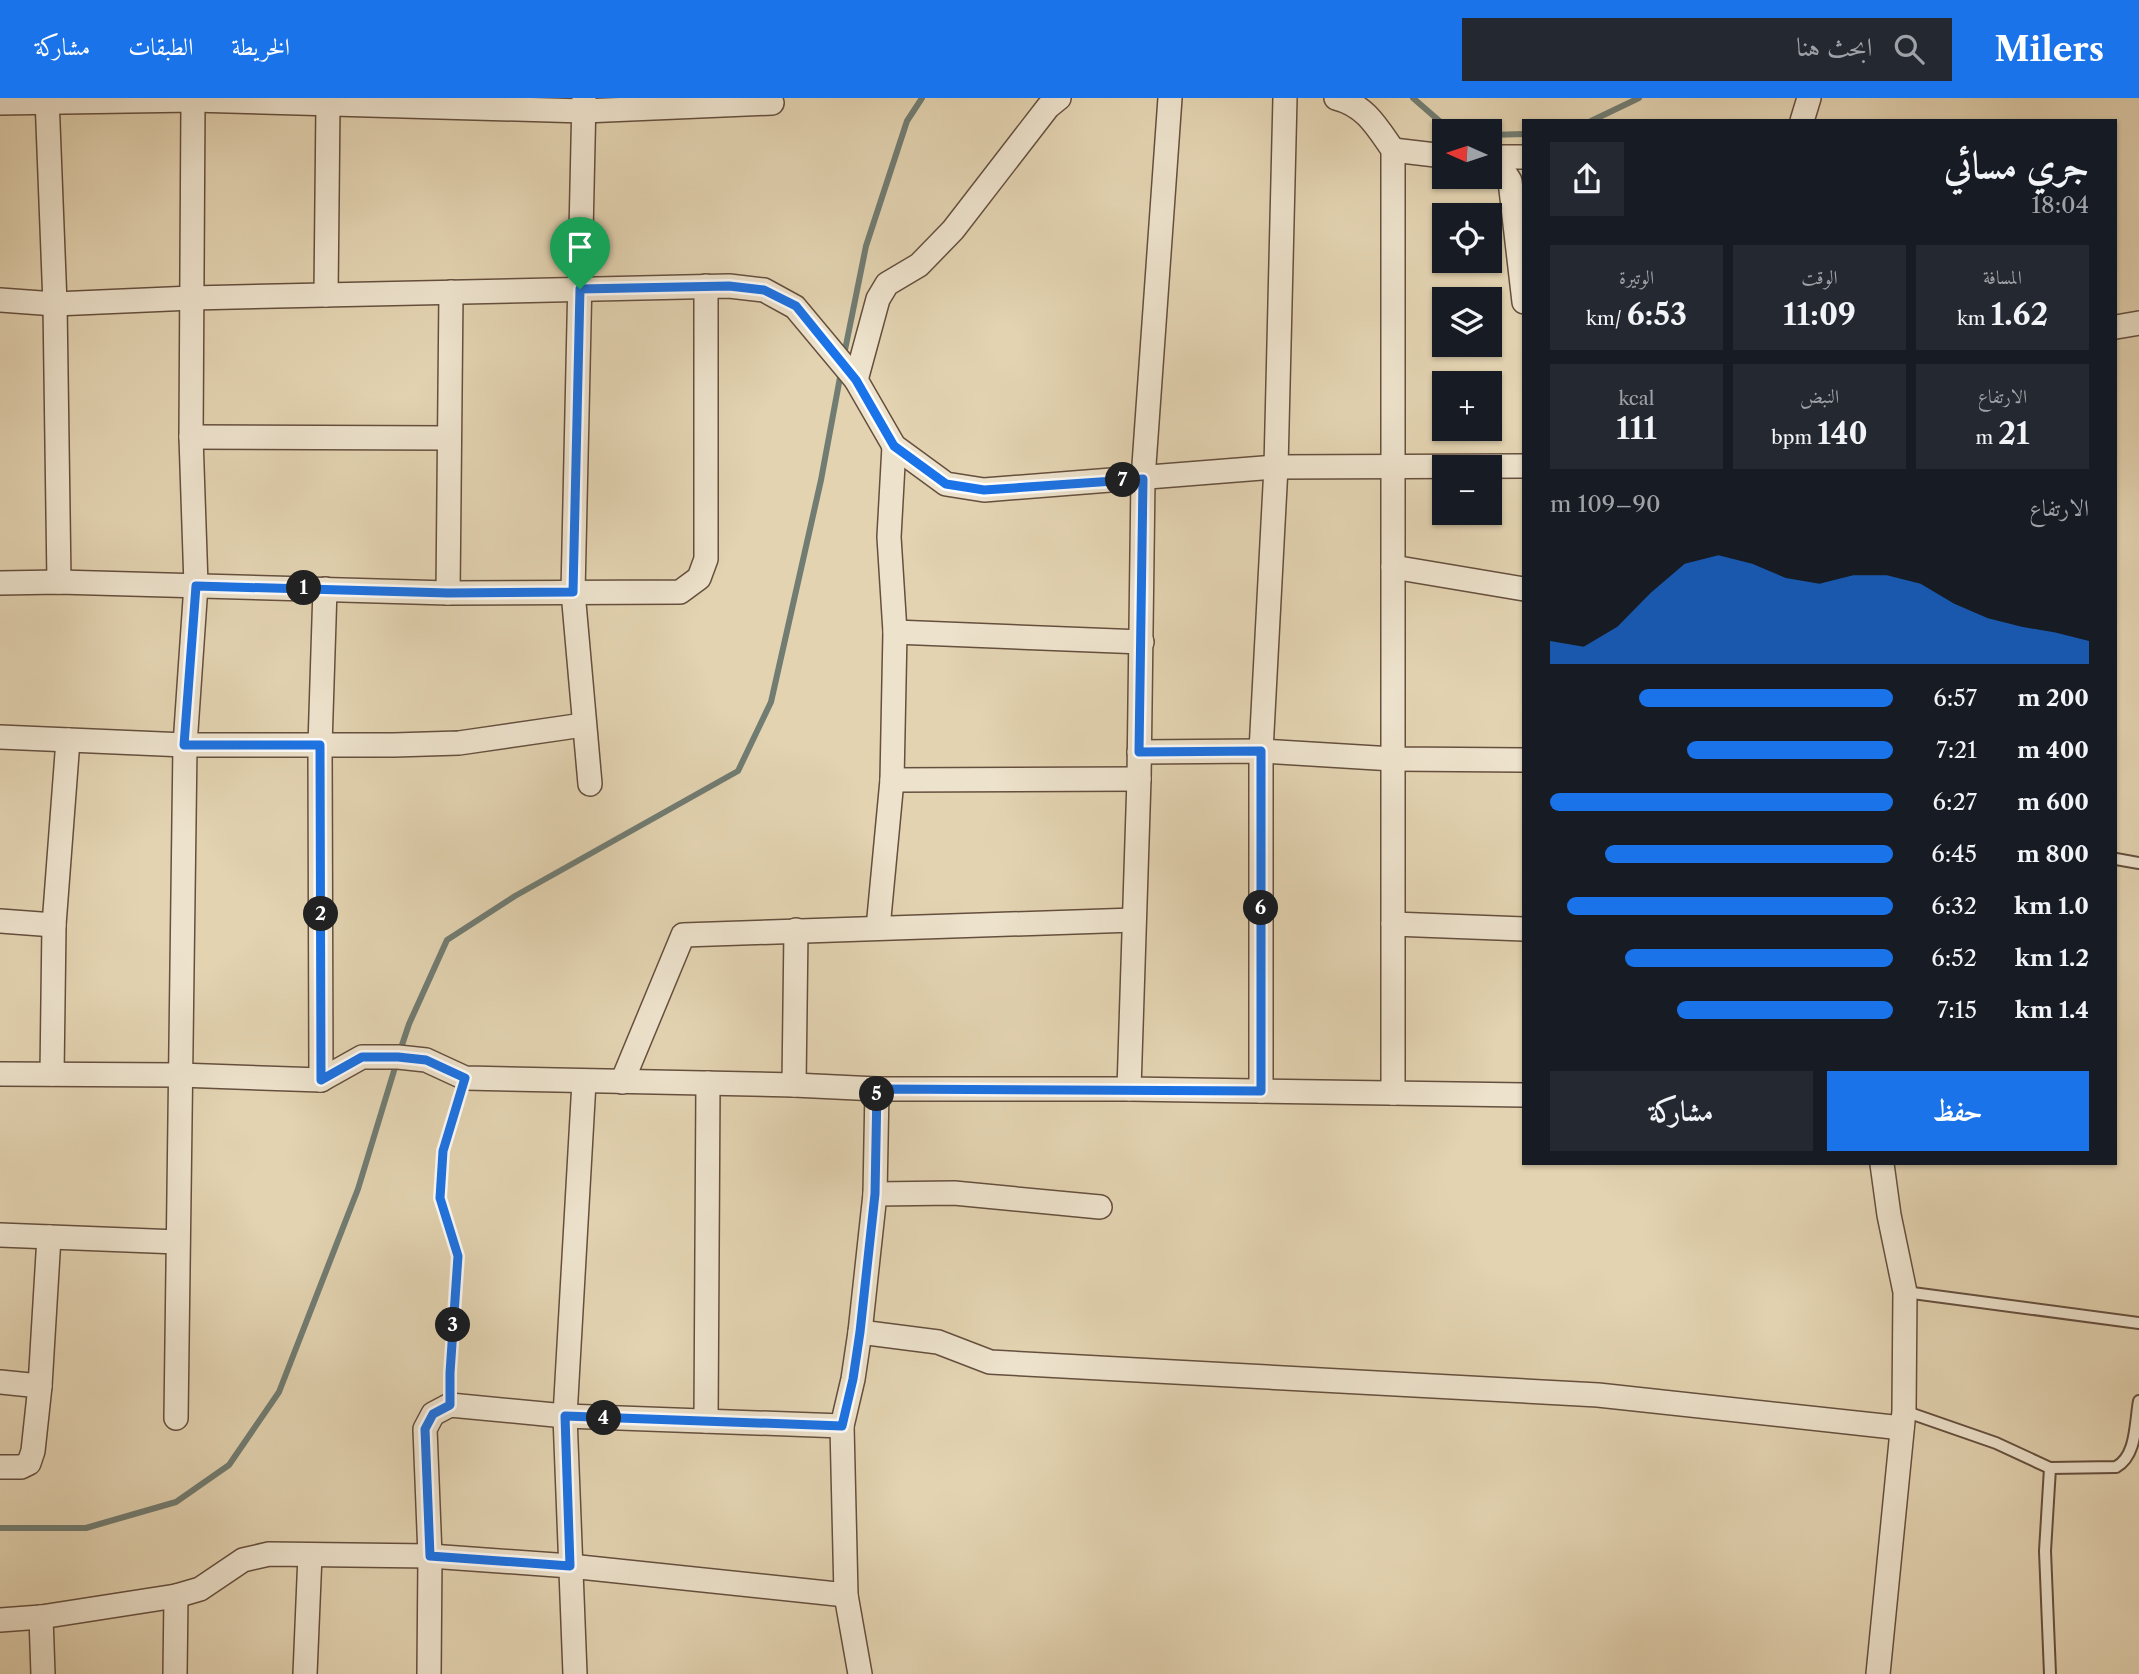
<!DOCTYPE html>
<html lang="ar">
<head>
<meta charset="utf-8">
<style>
	:root { --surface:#171b24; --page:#242831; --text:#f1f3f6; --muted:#9ea1a6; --accent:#1a73e8 }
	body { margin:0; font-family:"Libre Caslon Text",Amiri,serif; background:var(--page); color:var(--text); direction:rtl; height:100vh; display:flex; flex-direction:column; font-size:26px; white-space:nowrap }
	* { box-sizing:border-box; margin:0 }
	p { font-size:23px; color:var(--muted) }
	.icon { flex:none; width:38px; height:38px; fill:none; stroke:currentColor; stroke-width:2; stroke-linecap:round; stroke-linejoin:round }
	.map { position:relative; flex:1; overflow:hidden; direction:ltr }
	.details { position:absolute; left:1522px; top:21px; width:595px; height:1046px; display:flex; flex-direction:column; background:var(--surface); border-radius:0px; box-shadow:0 2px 5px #0004; direction:rtl }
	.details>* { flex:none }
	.needle { width:46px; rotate:273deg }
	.tools { position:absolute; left:1432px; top:21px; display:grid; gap:14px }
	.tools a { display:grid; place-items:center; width:70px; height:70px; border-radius:0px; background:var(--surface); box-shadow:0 2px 5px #0004; font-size:35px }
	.pin { position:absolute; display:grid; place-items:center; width:60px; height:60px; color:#fff; margin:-72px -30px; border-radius:50% 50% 50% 0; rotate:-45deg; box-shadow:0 0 7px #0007 }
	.pin .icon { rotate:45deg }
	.km { position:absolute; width:35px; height:35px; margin:-18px; border-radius:50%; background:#222; color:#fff; font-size:19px; line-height:35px; text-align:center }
	.round { display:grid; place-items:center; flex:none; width:74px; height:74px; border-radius:0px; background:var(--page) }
	.overview { display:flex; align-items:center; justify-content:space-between; height:119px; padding:0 28px }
	h1 { font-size:38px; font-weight:700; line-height:52px }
	.metrics { display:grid; grid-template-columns:repeat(3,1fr); gap:10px; height:119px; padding:7px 28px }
	.metrics div { display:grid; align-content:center; border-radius:0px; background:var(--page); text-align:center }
	.metrics b { font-size:30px; font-weight:700 }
	.metrics small { font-size:19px; font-weight:400 }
	.metrics p { font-size:19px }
	.chart { height:196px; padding:14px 28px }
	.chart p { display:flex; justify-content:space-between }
	.chart svg { width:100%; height:126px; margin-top:7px; fill:var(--accent); opacity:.7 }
	.button { display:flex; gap:14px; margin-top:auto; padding:14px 28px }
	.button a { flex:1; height:80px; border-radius:0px; background:var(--accent); color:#fff; font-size:28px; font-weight:700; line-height:80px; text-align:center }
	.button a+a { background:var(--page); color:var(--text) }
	ul { padding:0 28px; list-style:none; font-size:23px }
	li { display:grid; grid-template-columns:112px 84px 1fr; align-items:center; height:52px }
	li i { height:18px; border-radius:9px; background:var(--accent) }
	header { display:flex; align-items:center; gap:42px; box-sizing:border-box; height:98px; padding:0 35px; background:var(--accent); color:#fff }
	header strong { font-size:33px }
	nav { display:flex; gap:38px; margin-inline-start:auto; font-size:24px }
	.search { width:490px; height:63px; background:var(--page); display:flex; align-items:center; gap:18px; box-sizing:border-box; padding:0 24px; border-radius:0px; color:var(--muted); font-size:26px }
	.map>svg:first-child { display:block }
</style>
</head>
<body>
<header>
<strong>Milers</strong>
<div class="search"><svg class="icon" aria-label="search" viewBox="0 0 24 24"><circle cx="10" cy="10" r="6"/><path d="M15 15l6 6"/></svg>ابحث هنا</div>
<nav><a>الخريطة</a><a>الطبقات</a><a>مشاركة</a></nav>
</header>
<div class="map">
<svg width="2139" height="1576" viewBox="0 0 2139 1576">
	<rect width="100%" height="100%" fill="#e3d3b1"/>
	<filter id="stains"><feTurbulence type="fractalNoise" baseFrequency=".00286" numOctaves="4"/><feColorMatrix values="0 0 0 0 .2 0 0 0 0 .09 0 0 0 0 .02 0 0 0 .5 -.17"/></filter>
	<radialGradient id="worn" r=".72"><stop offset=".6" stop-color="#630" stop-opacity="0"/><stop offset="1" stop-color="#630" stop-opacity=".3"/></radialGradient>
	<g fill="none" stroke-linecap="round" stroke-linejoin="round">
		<g stroke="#717c72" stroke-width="6">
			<path d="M 1413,0 L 1444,27 L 1472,33"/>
			<path d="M 1591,23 L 1639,0"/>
			<path d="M 1489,37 L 1524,36"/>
			<path d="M 844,257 L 866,148 L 907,23 L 922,0"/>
			<path d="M 400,953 L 409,926 L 447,842 L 515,798 L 738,673 L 771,604 L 821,382 L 841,274"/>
			<path d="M 0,1430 L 86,1430 L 176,1404 L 229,1367 L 279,1294 L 358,1091 L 397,963"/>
		</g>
		<g stroke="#654f3e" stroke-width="14">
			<g id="lane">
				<path d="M 2116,761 L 2139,765"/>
				<path d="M 1905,1194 L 2139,1225"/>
				<path d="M 1904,1313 L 1996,1345 L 2050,1370 L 2116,1369 C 2137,1358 2135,1324 2139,1303"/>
				<path d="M 2050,1370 L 2045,1453 L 2050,1576"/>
			</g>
		</g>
		<g stroke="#654f3e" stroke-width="26">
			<g id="street">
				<path d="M 47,0 L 55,206 L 59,484"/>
				<path d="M 193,0 L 193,2 L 584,13 L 772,5"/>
				<path d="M 584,0 L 573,494 L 590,686"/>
				<path d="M 1336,0 C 1365,7 1377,29 1393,52 L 1393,995"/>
				<path d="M 0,5 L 193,2 L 191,339 L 196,487 L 185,647 L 176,1320"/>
				<path d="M 1802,23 L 1809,0"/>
				<path d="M 1393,52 L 1444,58"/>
				<path d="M 1489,59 L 1524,59"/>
				<path d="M 1495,59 L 1510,83 L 1524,204"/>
				<path d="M 326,197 L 328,6"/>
				<path d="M 0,202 L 55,206 L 192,200 L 729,188 L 764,192 L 795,209 L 856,282 L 894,348 L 946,386 L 984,392 L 1276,369 L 1524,368"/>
				<path d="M 2116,229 L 2139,225"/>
				<path d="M 856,282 L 878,201 L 887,186 L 919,167 L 953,132 L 1048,9 L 1059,0"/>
				<path d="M 191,339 L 449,340"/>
				<path d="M 1393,469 L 1524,491"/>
				<path d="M 0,485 L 59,484 L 448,495 L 680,494 L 699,480 L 706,461 L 706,188"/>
				<path d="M 448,495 L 451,194"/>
				<path d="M 895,534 L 1142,544"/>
				<path d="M 0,639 L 185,647 L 394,647 L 459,645 L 583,627"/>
				<path d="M 1139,654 L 1261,653 L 1393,661 L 1524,662"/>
				<path d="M 892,682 L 1139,681"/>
				<path d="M 0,823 L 54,827"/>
				<path d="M 1393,826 L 1524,831"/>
				<path d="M 878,830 L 892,682 L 895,534 L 889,439 L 894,348"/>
				<path d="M 0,976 L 179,977 L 321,982 L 362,959 L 398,959 L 426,962 L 465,980 L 794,987 L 877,991 L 1129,991 L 1524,997"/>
				<path d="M 52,976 L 54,827 L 68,642"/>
				<path d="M 321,982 L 320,647 L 325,491"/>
				<path d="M 622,984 L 683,837 L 1134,822"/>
				<path d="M 794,987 L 796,832"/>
				<path d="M 1129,991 L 1139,681 L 1143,381 L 1170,0"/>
				<path d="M 1261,993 L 1261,653 L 1276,369 L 1285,0"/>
				<path d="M 875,1096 L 954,1095 L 1100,1109"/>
				<path d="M 0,1137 L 178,1144"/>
				<path d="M 860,1234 L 938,1244 L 990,1264 L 1598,1297 L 1902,1330"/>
				<path d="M 0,1284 L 40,1288"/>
				<path d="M 706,1323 L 708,985"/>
				<path d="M 0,1369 L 21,1369 L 29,1365 L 33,1353 L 40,1288 L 49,1139"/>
				<path d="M 41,1519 L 43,1576"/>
				<path d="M 0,1522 L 41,1519 L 176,1498 L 200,1491 L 243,1462 L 269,1456 L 430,1458 L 570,1468 L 846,1497"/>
				<path d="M 175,1576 L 176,1498"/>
				<path d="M 305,1576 L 310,1457"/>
				<path d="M 429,1576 L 430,1458 L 425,1331 L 433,1316 L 450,1307 L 565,1318 L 842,1328"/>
				<path d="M 575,1576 L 565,1318 L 584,984"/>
				<path d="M 860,1576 L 846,1497 L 842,1328 L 853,1281 L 860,1234 L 875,1096 L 877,991"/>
				<path d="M 1878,1576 L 1904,1313 L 1905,1194 L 1889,1117 L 1882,1066"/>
			</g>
		</g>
		<path stroke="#3b2318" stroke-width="3.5" stroke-dasharray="5 3.5" stroke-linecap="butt" d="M 450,1287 L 458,1158 L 440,1100 L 443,1053 L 459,999"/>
		<use href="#lane" stroke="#ede2cc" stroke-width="10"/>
		<use href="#street" stroke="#ede2cc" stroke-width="23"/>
	</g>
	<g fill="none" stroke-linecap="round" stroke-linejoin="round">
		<g stroke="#fff" stroke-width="14">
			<path id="route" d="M 729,188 L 764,192 L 796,208 L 856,282 L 894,348 L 946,386 L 984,392 L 1143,381 L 1139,654 L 1261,653 L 1261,993 L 877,991 L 875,1096 L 860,1234 L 853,1281 L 842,1328 L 565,1318 L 570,1468 L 430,1458 L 425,1331 L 433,1316 L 450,1307 L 450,1275 L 458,1158 L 440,1100 L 443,1053 L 465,980 L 426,962 L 398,959 L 362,959 L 321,982 L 320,647 L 184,647 L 196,488 L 448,495 L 573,494 L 580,191 Z"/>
		</g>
		<use href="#route" stroke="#1a73e8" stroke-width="9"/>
	</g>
	<rect width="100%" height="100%" filter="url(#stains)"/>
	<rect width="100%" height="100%" fill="url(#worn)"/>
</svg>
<div class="tools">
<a><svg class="needle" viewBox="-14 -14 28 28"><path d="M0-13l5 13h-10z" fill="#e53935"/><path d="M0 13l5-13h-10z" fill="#9ea1a6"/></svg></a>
<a><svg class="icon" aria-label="locate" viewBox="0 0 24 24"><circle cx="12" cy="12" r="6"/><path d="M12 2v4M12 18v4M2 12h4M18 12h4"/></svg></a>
<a><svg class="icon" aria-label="layers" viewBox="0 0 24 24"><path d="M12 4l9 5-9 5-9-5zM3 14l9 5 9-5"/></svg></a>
<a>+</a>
<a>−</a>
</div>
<div class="pin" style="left:580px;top:191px;background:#1e9e55"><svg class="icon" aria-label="arrive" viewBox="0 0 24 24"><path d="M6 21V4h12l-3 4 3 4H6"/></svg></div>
<b class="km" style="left:304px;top:490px">1</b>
<b class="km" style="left:321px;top:816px">2</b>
<b class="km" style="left:453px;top:1227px">3</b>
<b class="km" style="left:604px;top:1320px">4</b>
<b class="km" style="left:877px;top:996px">5</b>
<b class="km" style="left:1261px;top:810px">6</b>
<b class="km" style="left:1123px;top:382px">7</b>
<section class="details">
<div class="overview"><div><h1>جري مسائي</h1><p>18:04</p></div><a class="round"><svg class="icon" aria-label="share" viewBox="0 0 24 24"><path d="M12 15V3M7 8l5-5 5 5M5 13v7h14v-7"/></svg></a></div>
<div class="metrics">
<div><p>المسافة</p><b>1.62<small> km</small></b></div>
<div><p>الوقت</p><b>11:09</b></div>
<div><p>الوتيرة</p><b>6:53<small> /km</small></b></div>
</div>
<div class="metrics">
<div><p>الارتفاع</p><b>21<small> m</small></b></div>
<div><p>النبض</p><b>140<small> bpm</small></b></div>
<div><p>kcal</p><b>111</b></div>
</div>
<div class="chart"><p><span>الارتفاع</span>90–109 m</p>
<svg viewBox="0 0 160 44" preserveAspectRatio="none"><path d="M0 44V36L10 38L20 31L30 19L40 9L50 6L60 9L70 14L80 16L90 13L100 13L110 16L120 23L130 28L140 31L150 33L160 36V44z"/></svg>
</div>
<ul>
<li><b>200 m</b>6:57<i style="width:74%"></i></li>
<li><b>400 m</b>7:21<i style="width:60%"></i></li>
<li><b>600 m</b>6:27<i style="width:100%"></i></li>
<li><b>800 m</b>6:45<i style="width:84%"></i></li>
<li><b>1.0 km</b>6:32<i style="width:95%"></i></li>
<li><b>1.2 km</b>6:52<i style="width:78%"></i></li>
<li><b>1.4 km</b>7:15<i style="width:63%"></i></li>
</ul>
<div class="button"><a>حفظ</a><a>مشاركة</a></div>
</section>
</div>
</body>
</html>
